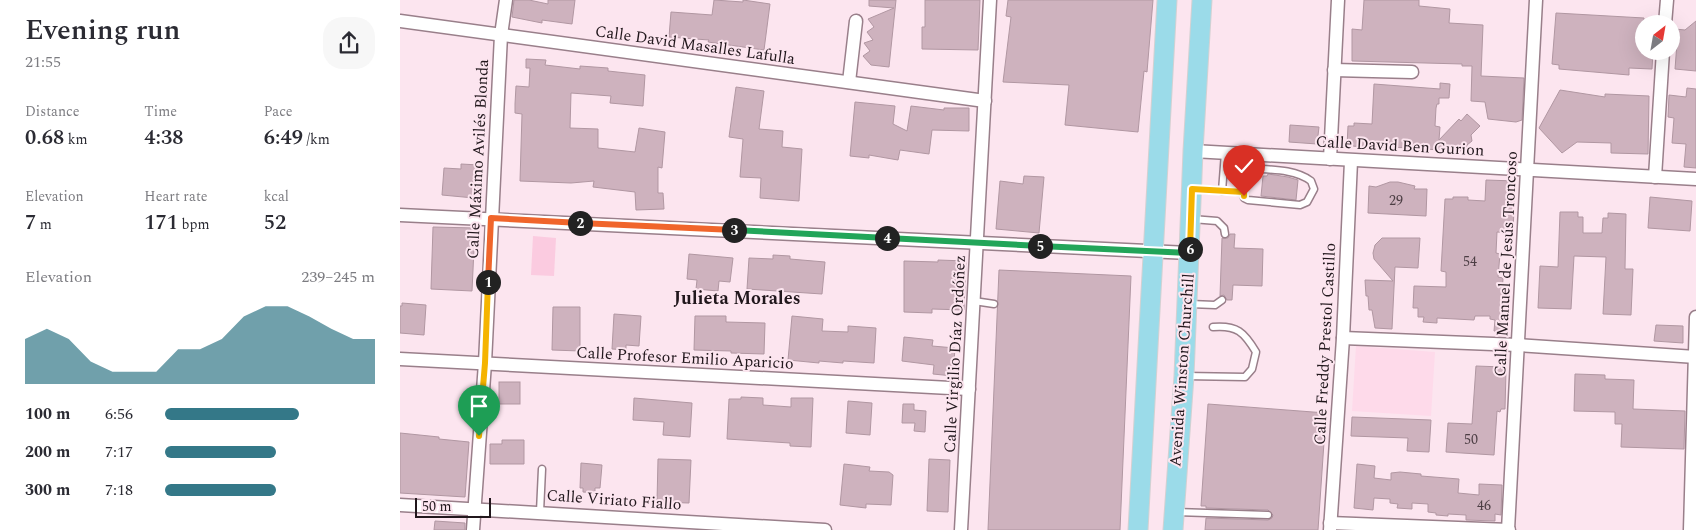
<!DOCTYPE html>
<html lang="en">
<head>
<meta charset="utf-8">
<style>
	:root { --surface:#fff; --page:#f7f7f7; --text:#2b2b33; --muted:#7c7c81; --accent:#347888 }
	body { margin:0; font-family:Spectral,serif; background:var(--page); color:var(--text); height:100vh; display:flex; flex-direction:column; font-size:19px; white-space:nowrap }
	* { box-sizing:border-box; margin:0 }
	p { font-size:16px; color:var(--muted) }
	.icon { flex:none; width:28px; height:28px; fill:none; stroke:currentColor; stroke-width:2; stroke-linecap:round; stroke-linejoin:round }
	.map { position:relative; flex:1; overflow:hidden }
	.drawer { display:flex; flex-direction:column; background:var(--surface); width:400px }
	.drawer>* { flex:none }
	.needle { width:32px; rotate:31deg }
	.fabs { position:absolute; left:1235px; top:15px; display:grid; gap:10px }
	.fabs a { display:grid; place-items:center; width:45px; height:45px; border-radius:50%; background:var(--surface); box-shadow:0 5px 20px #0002; font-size:25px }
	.scale { position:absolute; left:15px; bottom:12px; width:76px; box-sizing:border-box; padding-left:5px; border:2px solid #21171c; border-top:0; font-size:14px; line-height:18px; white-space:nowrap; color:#21171c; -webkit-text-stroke:4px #fce5ef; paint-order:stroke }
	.pin { position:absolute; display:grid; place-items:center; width:42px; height:42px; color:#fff; margin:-51px -21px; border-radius:50% 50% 50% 0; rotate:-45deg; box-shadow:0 0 5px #0007 }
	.pin .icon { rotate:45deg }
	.km { position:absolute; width:25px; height:25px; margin:-12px; border-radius:50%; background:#222; color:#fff; font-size:14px; line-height:25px; text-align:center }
	.round { display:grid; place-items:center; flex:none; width:52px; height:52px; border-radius:20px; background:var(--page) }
	.head { display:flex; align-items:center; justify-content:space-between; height:85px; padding:0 25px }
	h1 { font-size:28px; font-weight:600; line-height:38px }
	.figures { display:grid; grid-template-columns:repeat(3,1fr); gap:8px; height:85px; padding:5px 25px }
	.figures div { display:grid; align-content:center }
	.figures b { font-size:21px; font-weight:600 }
	.figures small { font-size:14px; font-weight:400 }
	.figures p { font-size:14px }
	.chart { height:140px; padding:10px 25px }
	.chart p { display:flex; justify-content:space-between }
	.chart svg { width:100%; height:90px; margin-top:5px; fill:var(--accent); opacity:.7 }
	ul { padding:0 25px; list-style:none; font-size:16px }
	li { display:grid; grid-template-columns:80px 60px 1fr; align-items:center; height:38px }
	li i { height:12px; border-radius:6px; background:var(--accent) }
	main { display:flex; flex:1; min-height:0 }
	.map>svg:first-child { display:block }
</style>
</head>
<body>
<main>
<section class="drawer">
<div class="head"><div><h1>Evening run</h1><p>21:55</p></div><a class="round"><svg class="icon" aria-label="share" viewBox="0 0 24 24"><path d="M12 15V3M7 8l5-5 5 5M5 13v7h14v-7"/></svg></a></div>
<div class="figures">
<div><p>Distance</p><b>0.68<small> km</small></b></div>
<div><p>Time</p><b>4:38</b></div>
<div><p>Pace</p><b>6:49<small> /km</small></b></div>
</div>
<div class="figures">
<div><p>Elevation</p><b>7<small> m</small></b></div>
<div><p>Heart rate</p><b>171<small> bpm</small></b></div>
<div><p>kcal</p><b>52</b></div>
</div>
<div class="chart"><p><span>Elevation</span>239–245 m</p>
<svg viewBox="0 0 160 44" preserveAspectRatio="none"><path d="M0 44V22L10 17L20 22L30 33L40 38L50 38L60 38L70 27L80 27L90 22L100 11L110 6L120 6L130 11L140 17L150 22L160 22V44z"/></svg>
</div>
<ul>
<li><b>100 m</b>6:56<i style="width:64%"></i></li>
<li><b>200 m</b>7:17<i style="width:53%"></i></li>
<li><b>300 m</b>7:18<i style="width:53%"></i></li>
</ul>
</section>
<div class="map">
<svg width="1296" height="530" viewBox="0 0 1296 530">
	<rect width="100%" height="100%" fill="#fce5ef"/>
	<path fill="#fedaea" d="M 956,346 L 1035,352 L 1031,416 L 952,411 Z"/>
	<path fill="#fbcbe0" d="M 133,236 L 156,238 L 154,276 L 131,275 Z"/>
	<g fill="#ceb2be" stroke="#b197a2">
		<path d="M 114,0 L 129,0 L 148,4 L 148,0 L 175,0 L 172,24 L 142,20 L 142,23 L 112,17 Z"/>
		<path d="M 314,0 L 343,2 L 343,0 L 370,4 L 364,50 L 308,42 L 309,40 L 269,37 L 271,12 L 312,15 Z"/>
		<path d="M 469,0 L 496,0 L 489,67 L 471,65 L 463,56 L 470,51 L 464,43 L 473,40 L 467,32 L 474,27 L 468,19 L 494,8 L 469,6 Z"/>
		<path d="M 525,0 L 580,0 L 578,50 L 522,49 L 522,27 L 525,27 Z"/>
		<path d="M 608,0 L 753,0 L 747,72 L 744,71 L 738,132 L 665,125 L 669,85 L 603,82 L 611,17 L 606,16 Z"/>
		<path d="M 964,0 L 1019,0 L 1019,6 L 1050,9 L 1049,23 L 1083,25 L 1081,76 L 1124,78 L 1122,120 L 1116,122 L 1088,119 L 1085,102 L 1071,101 L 1072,66 L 1062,66 L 1062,64 L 952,61 L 952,29 L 962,30 Z"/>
		<path d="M 1156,13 L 1244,18 L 1244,51 L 1253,51 L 1252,69 L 1229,68 L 1229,75 L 1159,69 L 1159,65 L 1152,64 Z"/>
		<path d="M 1296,21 L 1296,71 L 1275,69 L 1277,43 L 1274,42 L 1275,29 L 1285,30 Z"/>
		<path d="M 126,59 L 146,60 L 145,65 L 180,69 L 180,66 L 208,68 L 208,71 L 245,75 L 243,106 L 210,103 L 211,96 L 171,93 L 170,128 L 198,129 L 198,148 L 235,152 L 239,128 L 265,132 L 262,168 L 258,167 L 258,193 L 263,193 L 264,209 L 236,210 L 235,192 L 193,187 L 194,181 L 171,183 L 120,181 L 122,114 L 115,113 L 115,104 L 116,86 L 129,87 L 130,68 L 126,68 Z"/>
		<path d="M 1040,83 L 1050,84 L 1049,98 L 1039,98 L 1039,104 L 1037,104 L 1036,108 L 1035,126 L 1040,127 L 1039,140 L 1059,119 L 1061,121 L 1067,114 L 1080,126 L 1071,135 L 1072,141 L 1067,145 L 1066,151 L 1021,149 L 1021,151 L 1013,151 L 1014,148 L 947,146 L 948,126 L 954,126 L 954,123 L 972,124 L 974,84 L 1040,89 Z"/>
		<path d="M 336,87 L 364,91 L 359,129 L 383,131 L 382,147 L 402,149 L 399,201 L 360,198 L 361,178 L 340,177 L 343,139 L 329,137 Z"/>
		<path d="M 1287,88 L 1296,89 L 1296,168 L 1284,167 L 1286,144 L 1272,143 L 1274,118 L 1268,117 L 1269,95 L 1286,97 Z"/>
		<path d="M 1160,90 L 1205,97 L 1205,94 L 1249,96 L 1248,154 L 1211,153 L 1211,143 L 1177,142 L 1162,153 L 1139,128 Z"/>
		<path d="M 455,102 L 495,106 L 493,124 L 507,131 L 511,106 L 544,110 L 544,108 L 569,108 L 569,131 L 532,130 L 529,154 L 500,150 L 498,160 L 469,155 L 469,158 L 450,156 Z"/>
		<path d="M 890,125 L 919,127 L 917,144 L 889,142 Z"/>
		<path d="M 61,164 L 79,165 L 78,175 L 81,175 L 80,191 L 74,191 L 74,198 L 42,195 L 44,168 L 61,169 Z"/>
		<path d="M 868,174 L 888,177 L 898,180 L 896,200 L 861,196 L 863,176 L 867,176 Z"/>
		<path d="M 624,176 L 644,177 L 639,233 L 596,229 L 600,181 L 623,184 Z"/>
		<path d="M 1086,180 L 1115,181 L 1113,233 L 1097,232 L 1096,253 L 1100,254 L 1098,277 L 1103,278 L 1102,297 L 1105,297 L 1103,331 L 1094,331 L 1095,320 L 1090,319 L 1090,316 L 1075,316 L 1074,320 L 1037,318 L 1037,323 L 1023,322 L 1024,317 L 1018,317 L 1018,308 L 1013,308 L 1014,286 L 1046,287 L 1046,272 L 1041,271 L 1045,199 L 1053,199 L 1053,197 L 1068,197 L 1068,200 L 1085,201 Z"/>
		<path d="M 990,182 L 998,182 L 1015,186 L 1014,189 L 1027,189 L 1026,216 L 968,213 L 969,186 L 976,187 Z"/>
		<path d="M 1250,197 L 1292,201 L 1290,231 L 1248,228 Z"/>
		<path d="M 1160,212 L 1178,212 L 1178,217 L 1183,217 L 1183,233 L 1202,233 L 1203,218 L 1208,218 L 1208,213 L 1226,214 L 1225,269 L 1233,269 L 1231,315 L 1203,314 L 1206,257 L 1174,256 L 1171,309 L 1138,308 L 1140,266 L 1158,267 Z"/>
		<path d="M 33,227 L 75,228 L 72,291 L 31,289 Z"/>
		<path d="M 830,234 L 835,234 L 834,248 L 863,249 L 862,286 L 833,285 L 832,300 L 827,300 L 824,295 L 820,296 L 822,238 L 828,238 Z"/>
		<path d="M 982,238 L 1020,238 L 1018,268 L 995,267 L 992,329 L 975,328 L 972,310 L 969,310 L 968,296 L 966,296 L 965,280 L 993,281 L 974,259 L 973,253 L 975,245 Z"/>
		<path d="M 289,254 L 333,258 L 330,282 L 319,281 L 318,291 L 296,289 L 297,280 L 287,279 Z"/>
		<path d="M 373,255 L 390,256 L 390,259 L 425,262 L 422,294 L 347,289 L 349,258 L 373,259 Z"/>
		<path d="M 538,260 L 566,261 L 564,310 L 532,309 L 532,313 L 504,312 L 504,261 L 538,262 Z"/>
		<path d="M 599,270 L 731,276 L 720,530 L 588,530 Z"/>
		<path d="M 2,303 L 26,305 L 24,335 L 0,333 L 0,306 L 2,306 Z"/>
		<path d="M 153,307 L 180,307 L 180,351 L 152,350 Z"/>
		<path d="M 214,314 L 241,316 L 239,346 L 226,345 L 226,350 L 212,349 Z"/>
		<path d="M 295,316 L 326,316 L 326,322 L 365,323 L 364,354 L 331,353 L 331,351 L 294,350 Z"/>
		<path d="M 392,316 L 423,319 L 422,331 L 448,332 L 448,326 L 476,328 L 474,363 L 443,361 L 443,363 L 419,361 L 419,363 L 388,360 Z"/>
		<path d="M 1256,325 L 1283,326 L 1283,343 L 1254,341 Z"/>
		<path d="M 504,337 L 533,340 L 532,346 L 555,348 L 553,376 L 533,374 L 534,365 L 502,361 Z"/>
		<path d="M 1076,366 L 1103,367 L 1103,371 L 1106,371 L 1105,409 L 1101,409 L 1100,412 L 1097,411 L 1094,455 L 1046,452 L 1048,423 L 1072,424 Z"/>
		<path d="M 1175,374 L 1205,375 L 1205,379 L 1234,380 L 1233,409 L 1285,411 L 1284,449 L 1221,447 L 1222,424 L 1215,424 L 1215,412 L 1174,411 Z"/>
		<rect x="99" y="382" width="21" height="22"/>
		<path d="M 341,397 L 363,398 L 363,405 L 391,407 L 391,398 L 413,398 L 411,447 L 390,446 L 390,443 L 327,439 L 329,399 L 341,399 Z"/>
		<path d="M 234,398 L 292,403 L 290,437 L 263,435 L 264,422 L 233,420 Z"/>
		<path d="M 448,401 L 472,403 L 470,435 L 446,433 Z"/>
		<path d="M 503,404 L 514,404 L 514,410 L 526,411 L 525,432 L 514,431 L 515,423 L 502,423 Z"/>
		<path d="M 808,404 L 926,413 L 918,530 L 805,530 L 806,518 L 868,520 L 872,518 L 873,515 L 868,510 L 806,508 L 806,506 L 801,506 Z"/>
		<path d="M 952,417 L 1031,420 L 1029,452 L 1007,451 L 1008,438 L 951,436 Z"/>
		<path d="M 0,433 L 39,437 L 39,439 L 69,442 L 65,497 L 0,493 Z"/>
		<path d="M 102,440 L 124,440 L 124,464 L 90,464 L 90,444 L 102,444 Z"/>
		<path d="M 258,459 L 291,460 L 289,503 L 257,502 Z"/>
		<path d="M 529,459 L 550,460 L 548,512 L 527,511 Z"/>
		<path d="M 181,463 L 202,465 L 200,488 L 195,488 L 195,493 L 183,492 L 183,488 L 180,488 Z"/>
		<path d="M 444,464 L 470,467 L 469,471 L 489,472 L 493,475 L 491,505 L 466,504 L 466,508 L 440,505 Z"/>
		<path d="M 957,464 L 975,466 L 974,478 L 991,480 L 991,473 L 1000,472 L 1021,474 L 1021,476 L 1059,479 L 1058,493 L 1079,495 L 1079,484 L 1102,485 L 1101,515 L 1095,514 L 1095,521 L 1066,520 L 1066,515 L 1048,514 L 1048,516 L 1036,515 L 1036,513 L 1028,512 L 1028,504 L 1012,503 L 1012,509 L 997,508 L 998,504 L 990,503 L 990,499 L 974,498 L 973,510 L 954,508 Z"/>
		<path d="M 35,521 L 65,523 L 65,530 L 34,530 Z"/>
	</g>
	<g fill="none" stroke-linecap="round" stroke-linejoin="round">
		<g stroke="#997f8a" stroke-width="9">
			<g id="service">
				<path d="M 793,189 L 844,192 L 847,154"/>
				<path d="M 822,191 L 825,153"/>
				<path d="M 844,192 L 844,198 L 848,200 L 900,205 L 907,202 L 914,189 L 911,181 C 894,168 867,170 846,168"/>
				<path d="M 792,219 L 817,221 L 824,228 L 825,234"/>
				<path d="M 574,301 L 594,304"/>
				<path d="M 790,304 L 815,305 L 822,300"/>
				<path d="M 785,376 L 845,377 L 852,369 L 856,352 C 844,332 837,325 813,327"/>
				<path d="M 140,512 L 142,469"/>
				<path d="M 776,512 L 868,515"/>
			</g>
		</g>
		<g stroke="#997f8a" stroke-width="15">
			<g id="minor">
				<path d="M 0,21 L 585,101"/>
				<path d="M 1265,24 L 1267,0"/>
				<path d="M 934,70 L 1012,72"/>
				<path d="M 449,82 L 456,21"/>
				<path d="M 793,151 L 1296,179"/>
				<path d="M 930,159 L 938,0"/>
				<path d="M 1255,177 L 1263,51"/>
				<path d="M 0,215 L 789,253"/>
				<path d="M 943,338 L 1118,345 L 1296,357"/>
				<path d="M 0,359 L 569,389"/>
				<path d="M 0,505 L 425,530"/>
				<path d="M 930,523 L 1109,530"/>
				<path d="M 73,530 L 85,363 L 101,35 L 106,0"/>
				<path d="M 561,530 L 590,0"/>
				<path d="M 930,530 L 943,338 L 951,161"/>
				<path d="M 1108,530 L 1136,0"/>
				<path d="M 1290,530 L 1296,317"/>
			</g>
		</g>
		<g stroke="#d3d1d2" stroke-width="21">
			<g id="primary">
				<path d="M 738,530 L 767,0"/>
				<path d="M 773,530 L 784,376 L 793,151 L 802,0"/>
			</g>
		</g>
		<use href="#service" stroke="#fff" stroke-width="6"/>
		<use href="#minor" stroke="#fff" stroke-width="12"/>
		<use href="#primary" stroke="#9bdbe9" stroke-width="19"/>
	</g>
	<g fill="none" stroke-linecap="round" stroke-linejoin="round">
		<g stroke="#fff" stroke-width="10">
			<path id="split-1" d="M 79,436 L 85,363 L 88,282"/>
		</g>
		<g stroke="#fff" stroke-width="10">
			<path id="split-2" d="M 88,282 L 91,218 L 180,223"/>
		</g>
		<g stroke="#fff" stroke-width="10">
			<path id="split-3" d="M 180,223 L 334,230"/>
		</g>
		<g stroke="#fff" stroke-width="10">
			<path id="split-4" d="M 334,230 L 487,238"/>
		</g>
		<g stroke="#fff" stroke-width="10">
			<path id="split-5" d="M 487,238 L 640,246"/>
		</g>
		<g stroke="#fff" stroke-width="10">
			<path id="split-6" d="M 640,246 L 789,253 L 790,249"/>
		</g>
		<g stroke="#fff" stroke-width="10">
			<path id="split-7" d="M 790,249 L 792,189 L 844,192 L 844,196"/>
		</g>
		<use href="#split-1" stroke="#f5b400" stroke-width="6"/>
		<use href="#split-2" stroke="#f0652b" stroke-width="6"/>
		<use href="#split-3" stroke="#f0652b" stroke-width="6"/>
		<use href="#split-4" stroke="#22a559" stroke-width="6"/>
		<use href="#split-5" stroke="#22a559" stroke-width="6"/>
		<use href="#split-6" stroke="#22a559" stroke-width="6"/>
		<use href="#split-7" stroke="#f5b400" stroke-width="6"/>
	</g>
	<g text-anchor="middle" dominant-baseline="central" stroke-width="4" stroke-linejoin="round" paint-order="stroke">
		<g font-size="14" fill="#4c3e44">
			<text x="996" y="200">29</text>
			<text x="1070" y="261">54</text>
			<text x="1071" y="439">50</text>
			<text x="1084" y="505">46</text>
		</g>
		<g font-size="16" fill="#21171c" stroke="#fce5ef">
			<text transform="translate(295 45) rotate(8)">Calle David Masalles Lafulla</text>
			<text transform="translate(1000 146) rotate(3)">Calle David Ben Gurion</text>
			<text transform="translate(78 159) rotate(-87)">Calle Máximo Avilés Blonda</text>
			<text transform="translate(1106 264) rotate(-87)">Calle Manuel de Jesús Troncoso</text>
			<text transform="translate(925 344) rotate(-87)">Calle Freddy Prestol Castillo</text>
			<text transform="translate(555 354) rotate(-87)">Calle Virgilio Díaz Ordóñez</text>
			<text transform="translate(285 358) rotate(3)">Calle Profesor Emilio Aparicio</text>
			<text transform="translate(782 370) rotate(-86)">Avenida Winston Churchill</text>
			<text transform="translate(214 500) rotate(4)">Calle Viriato Fiallo</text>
		</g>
		<g font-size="18" font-weight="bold" fill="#21171c" stroke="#fce5ef">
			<text x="337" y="298">Julieta Morales</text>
		</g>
	</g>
</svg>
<div class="fabs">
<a><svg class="needle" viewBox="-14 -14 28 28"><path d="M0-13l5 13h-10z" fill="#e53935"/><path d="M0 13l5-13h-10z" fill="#7c7c81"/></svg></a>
</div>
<div class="scale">50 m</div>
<div class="pin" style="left:79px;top:436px;background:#1e9e55"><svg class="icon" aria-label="arrive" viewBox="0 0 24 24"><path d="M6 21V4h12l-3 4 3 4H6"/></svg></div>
<div class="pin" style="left:844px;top:196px;background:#d93025"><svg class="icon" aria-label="check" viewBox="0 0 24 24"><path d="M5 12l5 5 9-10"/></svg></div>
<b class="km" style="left:88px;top:282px">1</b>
<b class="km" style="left:180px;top:223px">2</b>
<b class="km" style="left:334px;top:230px">3</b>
<b class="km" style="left:487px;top:238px">4</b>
<b class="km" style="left:640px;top:246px">5</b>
<b class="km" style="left:790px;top:249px">6</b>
</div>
</main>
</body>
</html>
